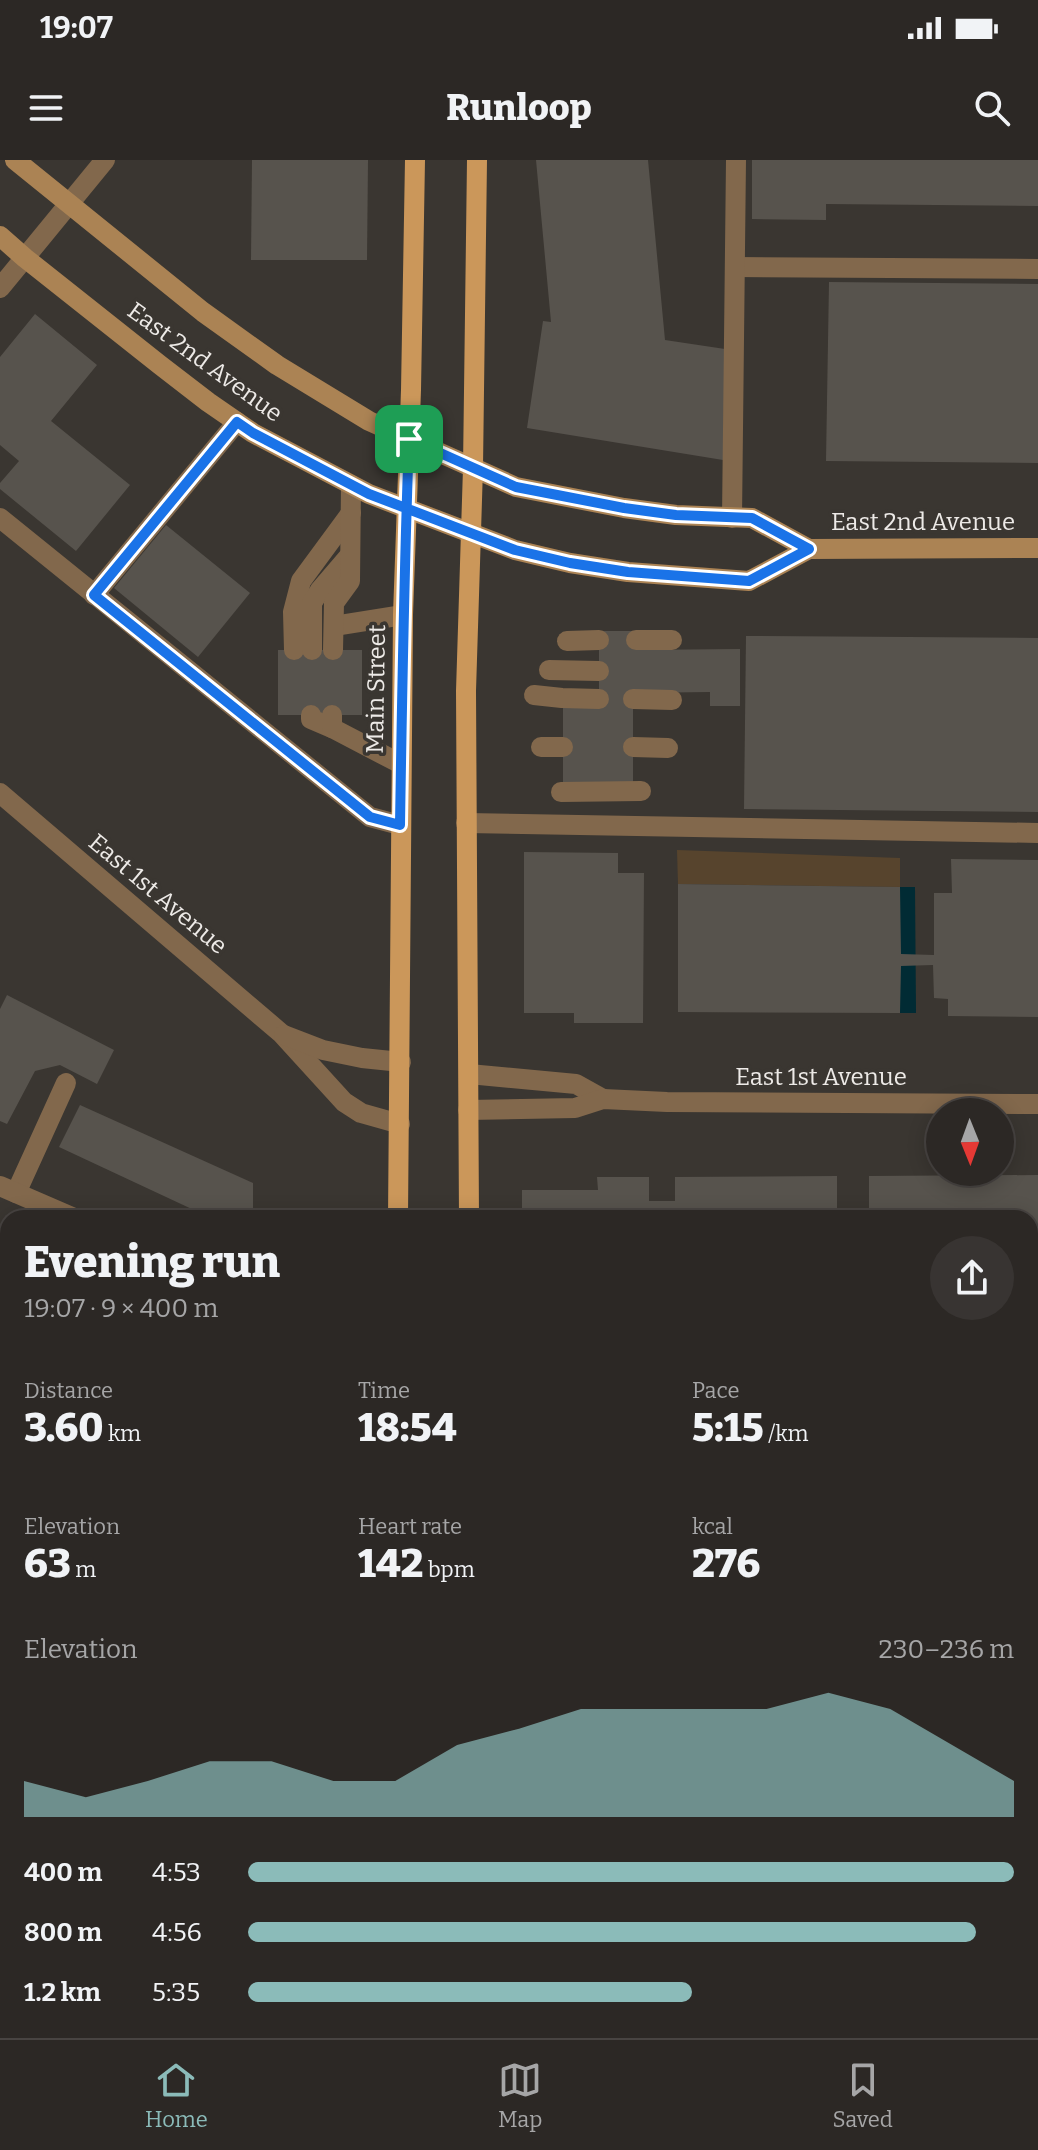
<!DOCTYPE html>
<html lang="en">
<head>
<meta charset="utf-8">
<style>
	:root { --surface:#2c2825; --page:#383432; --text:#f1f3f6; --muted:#a6a6a7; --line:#484442; --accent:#8bbbb9 }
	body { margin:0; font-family:Bitter,serif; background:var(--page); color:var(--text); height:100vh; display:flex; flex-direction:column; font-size:30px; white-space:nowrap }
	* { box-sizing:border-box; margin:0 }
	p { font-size:26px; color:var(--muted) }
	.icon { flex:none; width:44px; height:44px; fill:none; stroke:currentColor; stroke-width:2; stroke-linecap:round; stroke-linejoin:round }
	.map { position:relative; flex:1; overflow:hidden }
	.panel { position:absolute; left:0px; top:1050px; width:1038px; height:828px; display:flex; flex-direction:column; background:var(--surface); border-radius:24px 24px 0 0; box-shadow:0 4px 20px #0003,0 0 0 2px var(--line) }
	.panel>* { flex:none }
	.needle { width:52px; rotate:179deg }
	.fabs { position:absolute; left:926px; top:938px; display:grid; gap:16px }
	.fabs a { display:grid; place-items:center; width:88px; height:88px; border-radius:50%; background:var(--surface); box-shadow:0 4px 20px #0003,0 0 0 2px var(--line); font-size:40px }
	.pin { position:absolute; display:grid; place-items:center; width:68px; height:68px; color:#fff; margin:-34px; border-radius:16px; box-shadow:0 4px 12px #0006 }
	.round { display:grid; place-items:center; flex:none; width:84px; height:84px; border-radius:42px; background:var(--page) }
	.head { display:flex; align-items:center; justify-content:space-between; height:136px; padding:0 24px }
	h1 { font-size:44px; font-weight:800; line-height:60px }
	.figures { display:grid; grid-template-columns:repeat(3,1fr); gap:12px; height:136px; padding:8px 24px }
	.figures div { display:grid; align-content:center }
	.figures b { font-size:40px; font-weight:800 }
	.figures small { font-size:22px; font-weight:400 }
	.figures p { font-size:22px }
	.chart { height:224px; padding:16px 24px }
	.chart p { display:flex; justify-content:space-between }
	.chart svg { width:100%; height:144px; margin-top:8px; fill:var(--accent); opacity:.7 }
	ul { padding:0 24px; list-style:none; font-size:26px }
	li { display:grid; grid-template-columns:128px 96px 1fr; align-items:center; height:60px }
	li i { height:20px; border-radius:10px; background:var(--accent) }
	.status { display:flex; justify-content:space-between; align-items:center; height:56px; padding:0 40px; background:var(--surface); direction:ltr }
	.status svg { height:22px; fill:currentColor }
	header { display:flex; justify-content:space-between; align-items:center; height:104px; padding:0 24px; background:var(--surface); font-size:36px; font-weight:800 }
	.tab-bar { display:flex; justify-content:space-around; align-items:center; height:112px; border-top:2px solid var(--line); background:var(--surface); font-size:22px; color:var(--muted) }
	.tab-bar a { display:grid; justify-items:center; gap:4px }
	.tab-bar .selected { color:var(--accent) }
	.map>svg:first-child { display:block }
</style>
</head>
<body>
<div class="status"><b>19:07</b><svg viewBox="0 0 49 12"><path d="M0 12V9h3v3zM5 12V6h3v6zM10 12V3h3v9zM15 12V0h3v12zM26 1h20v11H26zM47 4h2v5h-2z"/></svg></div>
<header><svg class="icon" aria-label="menu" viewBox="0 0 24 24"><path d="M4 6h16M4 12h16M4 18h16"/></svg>Runloop<svg class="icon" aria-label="search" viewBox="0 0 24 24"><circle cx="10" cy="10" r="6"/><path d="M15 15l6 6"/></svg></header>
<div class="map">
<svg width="1038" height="1878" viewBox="0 0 1038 1878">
	<rect width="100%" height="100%" fill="#3a3631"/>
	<path fill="#57442d" d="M 677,690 L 900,698 L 900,727 L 678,724 Z"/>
	<path fill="#012b34" d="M 900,727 L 915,727 L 916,853 L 900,853 Z"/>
	<g fill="#57534d">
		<path d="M 252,0 L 368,0 L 367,100 L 251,100 Z"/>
		<path d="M 536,0 L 648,0 L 665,180 L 725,189 L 723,300 L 527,268 L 543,161 L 551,162 Z"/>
		<path d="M 752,0 L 1038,0 L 1038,46 L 826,44 L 826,60 L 752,59 Z"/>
		<path d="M 829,122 L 1038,124 L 1038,303 L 826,301 Z"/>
		<path d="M 35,154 L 97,205 L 51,261 L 130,325 L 76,391 L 0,329 L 0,323 L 19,301 L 0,285 L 0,197 Z"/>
		<path d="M 166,365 L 250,433 L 198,497 L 114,428 Z"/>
		<path d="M 599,471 L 636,471 L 636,490 L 740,489 L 740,546 L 710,546 L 710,532 L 633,533 L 633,629 L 563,629 L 563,548 L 599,548 Z"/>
		<path d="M 746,476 L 1038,478 L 1038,652 L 744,649 Z"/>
		<rect x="278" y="490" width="84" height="65"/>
		<path d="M 524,692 L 618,693 L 618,713 L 644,713 L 643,863 L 574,863 L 574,853 L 524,853 Z"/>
		<path d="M 951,699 L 1038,700 L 1038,857 L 948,856 L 948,839 L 934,838 L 933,805 L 901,806 L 900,853 L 678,852 L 678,724 L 900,727 L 901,794 L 934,795 L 934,733 L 952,733 Z"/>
		<path d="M 7,835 L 114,890 L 97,924 L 60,905 L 35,911 L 7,964 L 0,961 L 0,849 Z"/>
		<path d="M 80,945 L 253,1023 L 253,1058 L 211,1058 L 59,987 Z"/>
		<path d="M 1038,1015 L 1038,1134 L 1036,1155 L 1030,1154 L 1030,1058 L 869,1058 L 869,1016 Z"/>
		<path d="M 837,1016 L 837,1058 L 522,1058 L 522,1030 L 598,1030 L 597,1017 L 649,1017 L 649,1041 L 675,1041 L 675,1017 Z"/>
		<path d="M 0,1082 L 8,1085 L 8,1297 L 0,1294 Z"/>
		<path d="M 0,1394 L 8,1396 L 8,1594 L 0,1592 Z"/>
		<path d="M 0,1664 L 8,1667 L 8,1689 L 0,1709 Z"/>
		<path d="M 391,1870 L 411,1875 L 412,1870 L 481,1870 L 478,1878 L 388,1878 Z"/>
	</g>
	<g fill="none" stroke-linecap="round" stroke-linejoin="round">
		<g stroke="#82684c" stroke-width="20">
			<path d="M 735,107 L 1038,109"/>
			<path d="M 0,358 L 370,657 L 400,665"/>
			<path d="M 732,358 L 736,0"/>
			<path d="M 94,435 L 237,262"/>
			<path d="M 334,466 L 403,455"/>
			<path d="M 636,480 L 672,480"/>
			<path d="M 567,481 L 599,480"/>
			<path d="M 294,490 L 293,452 L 301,421 L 351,353"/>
			<path d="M 312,490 L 312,443 L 320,430 L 350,395"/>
			<path d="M 333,490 L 334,443 L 350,421 L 351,325"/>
			<path d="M 549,510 L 599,511"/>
			<path d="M 534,535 L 562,538 L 599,539"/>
			<path d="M 633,539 L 672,540"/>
			<path d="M 311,555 L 311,559 L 332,568"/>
			<path d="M 332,555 L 332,568 L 401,604"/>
			<path d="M 541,587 L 563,587"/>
			<path d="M 633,587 L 668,588"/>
			<path d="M 561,632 L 641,631"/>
			<path d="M 466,663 L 1038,673"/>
			<path d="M 16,1033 L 66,923"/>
			<path d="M 1030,1237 L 1038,1238"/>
			<path d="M 566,1870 L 582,1875"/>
			<path d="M 479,1876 L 485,1878"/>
		</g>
		<g stroke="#82684c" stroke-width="20">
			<path d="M 0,128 L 105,0"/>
			<path d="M 0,633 L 282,874 L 344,942 L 361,953 L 400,964"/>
			<path d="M 284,875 L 323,890 L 362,898 L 401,902"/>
			<path d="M 469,914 L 576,924 L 603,939"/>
			<path d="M 468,950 L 575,948 L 603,939 L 667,942 L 1038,944"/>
			<path d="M 0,1026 L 74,1058"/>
			<path d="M 0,1334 L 8,1337"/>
			<path d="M 1030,1532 L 1038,1534"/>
			<path d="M 0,1625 L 8,1628"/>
			<path d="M 0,1849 L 8,1826"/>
			<path d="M 751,1870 L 775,1878"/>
		</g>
		<g stroke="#ab8354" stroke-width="20">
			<path d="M 15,0 L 203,152 L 277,205 L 369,261 L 516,327 L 624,348 L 676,355 L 752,358 L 809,389"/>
			<path d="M 0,76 L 25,98 L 160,205 L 208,242 L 253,273 L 369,334 L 515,390 L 570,403 L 628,412 L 749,421 L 809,389 L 1038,388"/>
			<path d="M 1030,1598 L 1038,1574"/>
			<path d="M 938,1878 L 941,1870"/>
		</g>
		<g stroke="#cb975a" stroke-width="20">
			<path d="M 398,1058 L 403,455 L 411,230 L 415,0"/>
			<path d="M 469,1058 L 466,531 L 473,308 L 477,0"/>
			<path d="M 228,1878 L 230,1870"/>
			<path d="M 288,1878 L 290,1870"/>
		</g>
	</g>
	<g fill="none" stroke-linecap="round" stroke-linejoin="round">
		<g stroke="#fff" stroke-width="16">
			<path id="route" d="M 409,279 C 404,408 402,536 400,665 L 370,657 L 94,435 L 237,262 L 253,273 L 369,334 L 515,390 L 570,403 L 628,412 L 749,421 L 809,389 L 752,358 L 676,355 L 624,348 L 516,327 L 409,279"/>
		</g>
		<use href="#route" stroke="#1a73e8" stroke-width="10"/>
	</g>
	<g text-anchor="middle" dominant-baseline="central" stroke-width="7" stroke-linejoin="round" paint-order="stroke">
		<g font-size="24" fill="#edeae7" stroke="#3a3631">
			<text transform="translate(205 202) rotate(36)">East 2nd Avenue</text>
			<text x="923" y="362">East 2nd Avenue</text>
			<text transform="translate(376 529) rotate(-89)">Main Street</text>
			<text transform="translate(158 734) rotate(40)">East 1st Avenue</text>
			<text x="821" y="917">East 1st Avenue</text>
		</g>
	</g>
</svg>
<div class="fabs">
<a><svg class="needle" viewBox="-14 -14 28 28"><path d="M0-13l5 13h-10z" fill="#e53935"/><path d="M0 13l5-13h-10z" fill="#a6a6a7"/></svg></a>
</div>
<div class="pin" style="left:409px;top:279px;background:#1e9e55"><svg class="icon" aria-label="arrive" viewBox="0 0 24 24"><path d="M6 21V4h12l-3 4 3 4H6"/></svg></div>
<section class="panel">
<div class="head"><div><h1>Evening run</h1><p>19:07 · 9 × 400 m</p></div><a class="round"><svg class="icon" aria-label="share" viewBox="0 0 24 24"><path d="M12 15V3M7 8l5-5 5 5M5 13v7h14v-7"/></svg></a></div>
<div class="figures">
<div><p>Distance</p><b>3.60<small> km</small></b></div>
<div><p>Time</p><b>18:54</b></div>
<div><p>Pace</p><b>5:15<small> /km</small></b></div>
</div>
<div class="figures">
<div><p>Elevation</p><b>63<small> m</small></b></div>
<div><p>Heart rate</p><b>142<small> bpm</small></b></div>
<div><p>kcal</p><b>276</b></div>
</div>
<div class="chart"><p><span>Elevation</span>230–236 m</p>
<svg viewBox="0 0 160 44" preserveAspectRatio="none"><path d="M0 44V33L10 38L20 33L30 27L40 27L50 33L60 33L70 22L80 17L90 11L100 11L110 11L120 11L130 6L140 11L150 22L160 33V44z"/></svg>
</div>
<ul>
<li><b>400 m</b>4:53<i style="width:100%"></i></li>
<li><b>800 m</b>4:56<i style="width:95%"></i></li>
<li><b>1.2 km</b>5:35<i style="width:58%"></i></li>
</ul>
</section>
</div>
<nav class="tab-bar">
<a class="selected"><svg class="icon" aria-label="home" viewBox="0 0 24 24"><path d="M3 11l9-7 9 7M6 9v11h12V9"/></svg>Home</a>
<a><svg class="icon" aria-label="map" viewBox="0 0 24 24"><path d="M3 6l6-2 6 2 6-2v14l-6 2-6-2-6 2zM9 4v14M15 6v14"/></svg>Map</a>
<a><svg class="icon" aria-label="saved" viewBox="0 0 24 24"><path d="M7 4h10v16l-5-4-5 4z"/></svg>Saved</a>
</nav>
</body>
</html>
